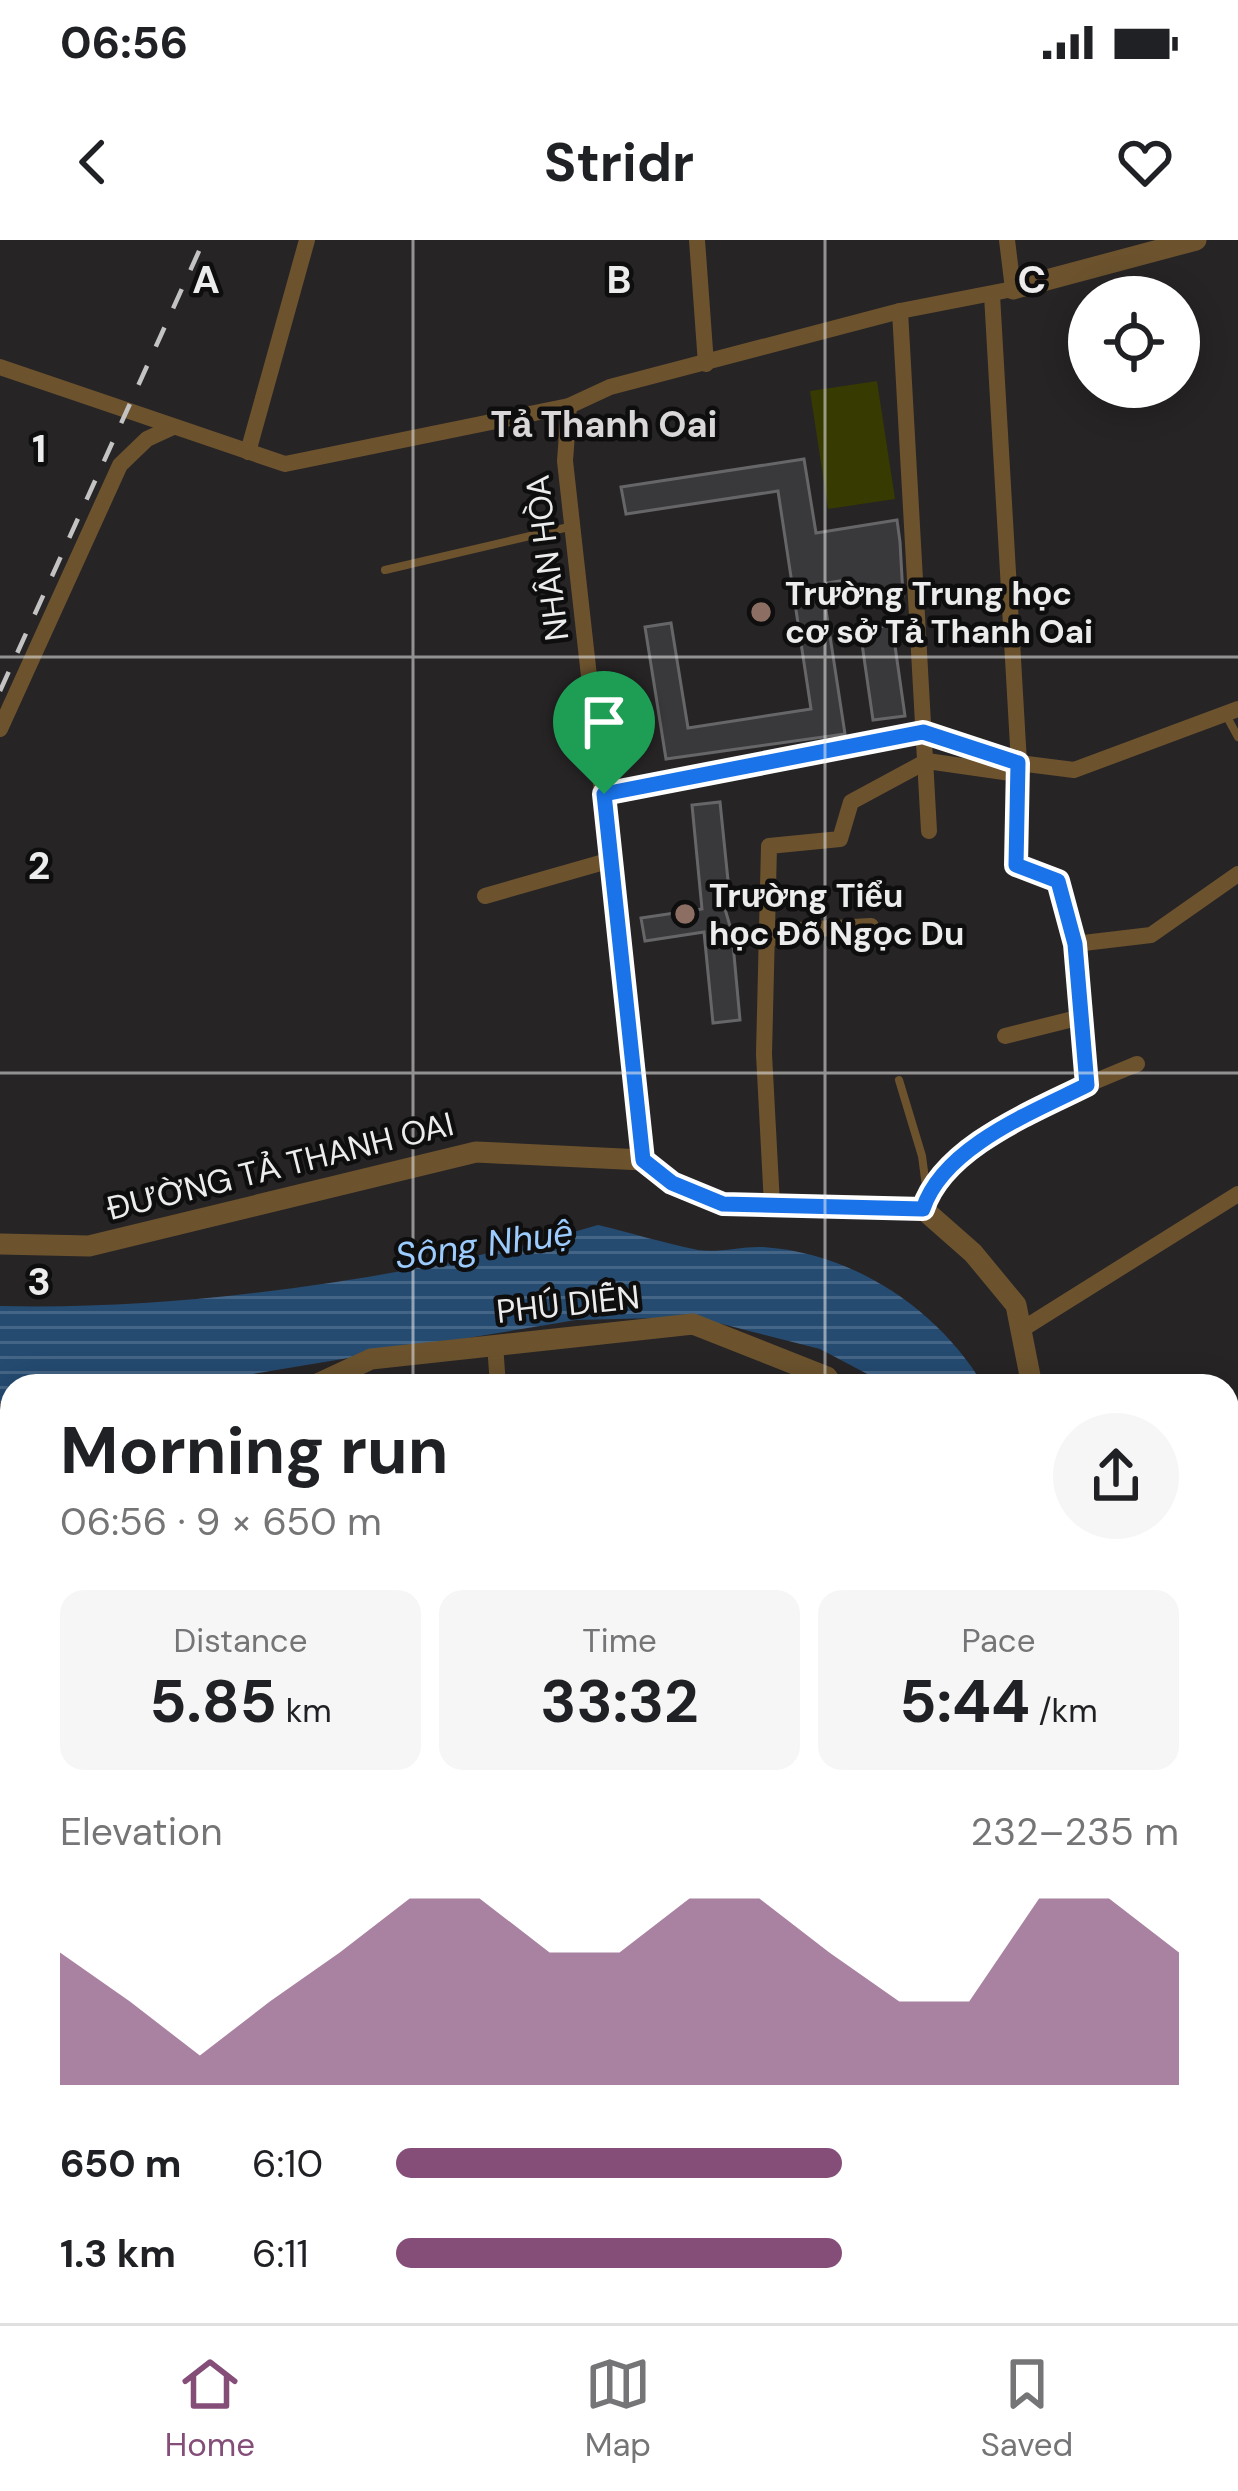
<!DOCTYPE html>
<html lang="en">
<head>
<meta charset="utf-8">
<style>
	:root { --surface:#fff; --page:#f6f6f6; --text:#202124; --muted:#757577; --line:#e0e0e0; --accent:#844e79 }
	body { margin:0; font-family:"DM Sans",sans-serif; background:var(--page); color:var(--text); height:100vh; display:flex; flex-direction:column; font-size:45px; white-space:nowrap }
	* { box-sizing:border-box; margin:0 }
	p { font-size:39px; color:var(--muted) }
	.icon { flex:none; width:66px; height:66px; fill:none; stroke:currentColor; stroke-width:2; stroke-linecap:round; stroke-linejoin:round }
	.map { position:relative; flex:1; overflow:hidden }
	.details { position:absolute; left:0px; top:1134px; width:1239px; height:951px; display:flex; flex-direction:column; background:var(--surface); border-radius:36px 36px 0 0; box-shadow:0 6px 30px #0003 }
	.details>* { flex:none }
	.buttons { position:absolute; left:1068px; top:36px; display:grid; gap:24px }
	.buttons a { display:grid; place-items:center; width:132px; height:132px; border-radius:50%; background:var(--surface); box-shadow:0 6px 30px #0003; font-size:60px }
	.pin { position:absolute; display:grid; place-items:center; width:102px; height:102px; color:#fff; margin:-123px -51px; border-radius:50% 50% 50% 0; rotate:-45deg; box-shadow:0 0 12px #0007 }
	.pin .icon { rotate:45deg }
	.round { display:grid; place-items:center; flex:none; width:126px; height:126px; border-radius:63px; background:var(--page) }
	.summary { display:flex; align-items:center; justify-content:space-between; height:204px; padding:0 60px }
	h1 { font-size:66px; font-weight:700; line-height:90px }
	.stats { display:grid; grid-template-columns:repeat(3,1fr); gap:18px; height:204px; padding:12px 60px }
	.stats div { display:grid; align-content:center; border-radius:24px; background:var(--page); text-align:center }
	.stats b { font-size:60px; font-weight:700 }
	.stats small { font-size:33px; font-weight:400 }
	.stats p { font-size:33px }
	.chart { height:336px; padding:24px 60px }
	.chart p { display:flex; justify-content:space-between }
	.chart svg { width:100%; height:216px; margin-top:12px; fill:var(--accent); opacity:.7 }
	ul { padding:0 60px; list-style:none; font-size:39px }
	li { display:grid; grid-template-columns:192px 144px 1fr; align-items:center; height:90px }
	li i { height:30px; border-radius:15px; background:var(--accent) }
	.status { display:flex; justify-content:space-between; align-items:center; height:84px; padding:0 60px; background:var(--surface); direction:ltr }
	.status svg { height:33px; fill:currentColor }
	header { display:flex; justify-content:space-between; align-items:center; height:156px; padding:0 60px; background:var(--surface); font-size:54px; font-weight:700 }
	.tab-bar { display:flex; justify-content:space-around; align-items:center; height:168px; border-top:3px solid var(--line); background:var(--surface); font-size:33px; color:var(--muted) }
	.tab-bar a { display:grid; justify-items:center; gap:6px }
	.tab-bar .selected { color:var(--accent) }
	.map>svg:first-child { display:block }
</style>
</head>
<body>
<div class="status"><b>06:56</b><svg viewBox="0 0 49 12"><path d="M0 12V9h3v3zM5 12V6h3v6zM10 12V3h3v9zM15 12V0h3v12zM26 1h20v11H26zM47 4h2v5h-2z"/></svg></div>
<header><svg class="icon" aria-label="back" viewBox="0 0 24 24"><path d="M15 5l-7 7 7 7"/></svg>Stridr<svg class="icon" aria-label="heart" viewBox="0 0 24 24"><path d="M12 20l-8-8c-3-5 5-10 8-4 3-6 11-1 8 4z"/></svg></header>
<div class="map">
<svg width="1238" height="2083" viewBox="0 0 1238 2083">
	<defs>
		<pattern id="water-rules" width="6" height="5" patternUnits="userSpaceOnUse" patternTransform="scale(3)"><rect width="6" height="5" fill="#254b71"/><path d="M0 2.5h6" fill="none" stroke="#456586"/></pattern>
	</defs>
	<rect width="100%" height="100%" fill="#272426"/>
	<path fill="#373a01" d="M 877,141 L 895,259 L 828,269 L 810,151 Z"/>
	<g fill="url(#water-rules)">
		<path d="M 598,985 C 631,993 664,1003 698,1010 C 719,1013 742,1006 763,1007 C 854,1013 938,1069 984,1146 L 890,1146 L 820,1109 L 695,1077 L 576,1080 L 181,1146 L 12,1146 L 12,1163 L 0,1162 L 0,1066 C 183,1071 423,1037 598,985 Z"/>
		<path d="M 1027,2073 L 1148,2073 L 1220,2083 L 1035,2083 Z"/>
	</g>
	<g fill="#39393b" stroke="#666669" stroke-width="3">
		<path d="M 804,219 L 816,293 L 897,280 L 900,302 L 903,356 L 859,363 L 851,339 L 822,344 L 845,494 L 666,519 L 645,387 L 671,383 L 688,488 L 811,469 L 778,251 L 626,274 L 621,247 Z"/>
		<path d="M 892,385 L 905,476 L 873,480 L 860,390 Z"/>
		<path d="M 720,562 L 730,660 L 723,662 L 732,693 L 740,780 L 713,783 L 704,692 L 645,701 L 641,678 L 702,669 L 692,565 Z"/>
	</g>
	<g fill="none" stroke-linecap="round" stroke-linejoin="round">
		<g stroke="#6c532e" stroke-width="8">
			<path d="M 385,330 L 573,286"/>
			<path d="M 1226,475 L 1238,497"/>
			<path d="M 899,840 L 922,916 L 927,954"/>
		</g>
		<g stroke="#6c532e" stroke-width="16">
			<path d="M 697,0 L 706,124"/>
			<path d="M 992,55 L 1019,523 L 1016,625 L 1058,641 L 1075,704 L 1087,845"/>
			<path d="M 900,71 L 929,591"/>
			<path d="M 0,127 L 285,224 L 569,166 L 610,147 L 900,71 L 1013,49 L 1007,0"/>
			<path d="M 569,166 L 565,221 L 643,920"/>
			<path d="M 248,212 L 307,0"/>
			<path d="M 0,489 L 120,225 L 147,199 L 173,187"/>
			<path d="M 604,554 L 923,492 L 1019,523 L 1074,530 L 1238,469"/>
			<path d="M 485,656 L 611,620"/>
			<path d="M 764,701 L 798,690 L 871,686"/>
			<path d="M 1075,704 L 1151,695 L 1238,634"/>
			<path d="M 1005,796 L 1081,777"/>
			<path d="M 772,965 L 764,814 L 769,606 L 840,599 L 851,562 L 927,521 L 1018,534"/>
			<path d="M 923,969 C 946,900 1074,850 1137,824"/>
			<path d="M 1021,1090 L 1238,954"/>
			<path d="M 495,1104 L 498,1146"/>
			<path d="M 1227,1261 L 1238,1261"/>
			<path d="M 0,1539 L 12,1543"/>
			<path d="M 1227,1771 L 1238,1757"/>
			<path d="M 0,1903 L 12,1909"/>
			<path d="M 1227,1924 L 1238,1914"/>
		</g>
		<g stroke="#6c532e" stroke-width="21">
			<path d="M 1013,49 L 1196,0"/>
			<path d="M 0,1004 L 89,1006 L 476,912 L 643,920 L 672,943 L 723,964 L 923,969 L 973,1013 L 1016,1065 L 1032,1146"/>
			<path d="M 313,1146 L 371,1119 L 693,1084 L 827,1137 L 833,1146"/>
			<path d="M 0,1206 L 12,1204"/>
			<path d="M 1227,2000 L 1238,2003"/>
			<path d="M 900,2073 L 906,2083"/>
		</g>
		<path stroke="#c4c3c4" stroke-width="4.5" stroke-dasharray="21 21" stroke-linecap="butt" d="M 0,451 L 204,0"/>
	</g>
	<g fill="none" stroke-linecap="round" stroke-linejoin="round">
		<g stroke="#fff" stroke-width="24">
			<path id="route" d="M 923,492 L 1018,523 L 1016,625 L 1058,641 L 1075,704 L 1087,845 C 1033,872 943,907 923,969 L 723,964 L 672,943 L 643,920 L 604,554 Z"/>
		</g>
		<use href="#route" stroke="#1a73e8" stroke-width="15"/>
	</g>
	<path fill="none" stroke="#edeced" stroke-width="3" stroke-opacity="0.55" d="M 413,0 L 413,1146M 825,0 L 825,1146M 0,417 L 1238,417M 0,833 L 1238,833M 0,1250 L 12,1250M 1227,1250 L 1238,1250M 0,1666 L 12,1666M 1227,1666 L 1238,1666M 413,2073 L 413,2083M 825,2073 L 825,2083"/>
	<g fill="#8d6e63" stroke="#0f0e0f" stroke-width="4.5">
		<circle cx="761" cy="372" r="12"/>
		<circle cx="685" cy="674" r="12"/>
	</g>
	<g text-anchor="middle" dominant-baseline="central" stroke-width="9" stroke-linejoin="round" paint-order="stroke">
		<g font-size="33" fill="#edeced" stroke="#0f0e0f">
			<text transform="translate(547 318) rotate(-97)">NHÂN HÒA</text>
			<text transform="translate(280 926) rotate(-14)">ĐƯỜNG TẢ THANH OAI</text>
			<text transform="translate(568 1064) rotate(-6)">PHÚ DIỄN</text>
		</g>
		<g font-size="33" font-weight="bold" fill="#edeced" stroke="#0f0e0f" text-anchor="start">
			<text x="785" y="353">Trường Trung học<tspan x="785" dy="38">cơ sở Tả Thanh Oai</tspan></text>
			<text x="709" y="655">Trường Tiểu<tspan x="709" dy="38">học Đỗ Ngọc Du</tspan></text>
		</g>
		<g font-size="36" font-weight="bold" fill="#dad7d9" stroke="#0f0e0f">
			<text x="604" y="184">Tả Thanh Oai</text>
		</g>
		<g font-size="36" font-style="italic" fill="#9ccbfe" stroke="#0f0e0f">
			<text transform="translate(484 1004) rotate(-8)">Sông Nhuệ</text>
		</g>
	</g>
	<g font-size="39" text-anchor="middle" font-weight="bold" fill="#edeced" stroke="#0f0e0f" stroke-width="9" stroke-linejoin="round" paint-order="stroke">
		<text x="206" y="53">A</text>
		<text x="619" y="53">B</text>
		<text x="1032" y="53">C</text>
		<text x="39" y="222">1</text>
		<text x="39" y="639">2</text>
		<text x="39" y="1055">3</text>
	</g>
</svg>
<div class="buttons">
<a><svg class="icon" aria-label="locate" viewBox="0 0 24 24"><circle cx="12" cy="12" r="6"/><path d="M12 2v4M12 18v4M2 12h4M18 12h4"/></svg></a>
</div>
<div class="pin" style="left:604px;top:554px;background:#1e9e55"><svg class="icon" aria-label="arrive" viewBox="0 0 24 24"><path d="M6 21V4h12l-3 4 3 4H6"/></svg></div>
<section class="details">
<div class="summary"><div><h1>Morning run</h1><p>06:56 · 9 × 650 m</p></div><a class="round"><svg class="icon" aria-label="share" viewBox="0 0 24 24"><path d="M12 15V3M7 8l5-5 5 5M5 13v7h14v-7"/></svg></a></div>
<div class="stats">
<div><p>Distance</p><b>5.85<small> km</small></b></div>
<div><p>Time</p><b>33:32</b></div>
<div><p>Pace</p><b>5:44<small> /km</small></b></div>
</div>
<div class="chart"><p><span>Elevation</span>232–235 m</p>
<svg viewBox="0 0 160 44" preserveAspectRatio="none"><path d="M0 44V17L10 27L20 38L30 27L40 17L50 6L60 6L70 17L80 17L90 6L100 6L110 17L120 27L130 27L140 6L150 6L160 17V44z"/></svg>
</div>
<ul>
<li><b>650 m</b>6:10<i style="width:57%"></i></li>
<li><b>1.3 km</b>6:11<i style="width:57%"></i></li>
</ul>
</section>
</div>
<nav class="tab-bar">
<a class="selected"><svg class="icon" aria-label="home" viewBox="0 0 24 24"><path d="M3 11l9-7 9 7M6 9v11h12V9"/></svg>Home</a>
<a><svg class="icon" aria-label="map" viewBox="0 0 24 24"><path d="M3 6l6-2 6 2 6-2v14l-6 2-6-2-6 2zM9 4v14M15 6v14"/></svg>Map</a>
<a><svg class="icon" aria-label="saved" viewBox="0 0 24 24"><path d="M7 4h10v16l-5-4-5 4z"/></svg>Saved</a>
</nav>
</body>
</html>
